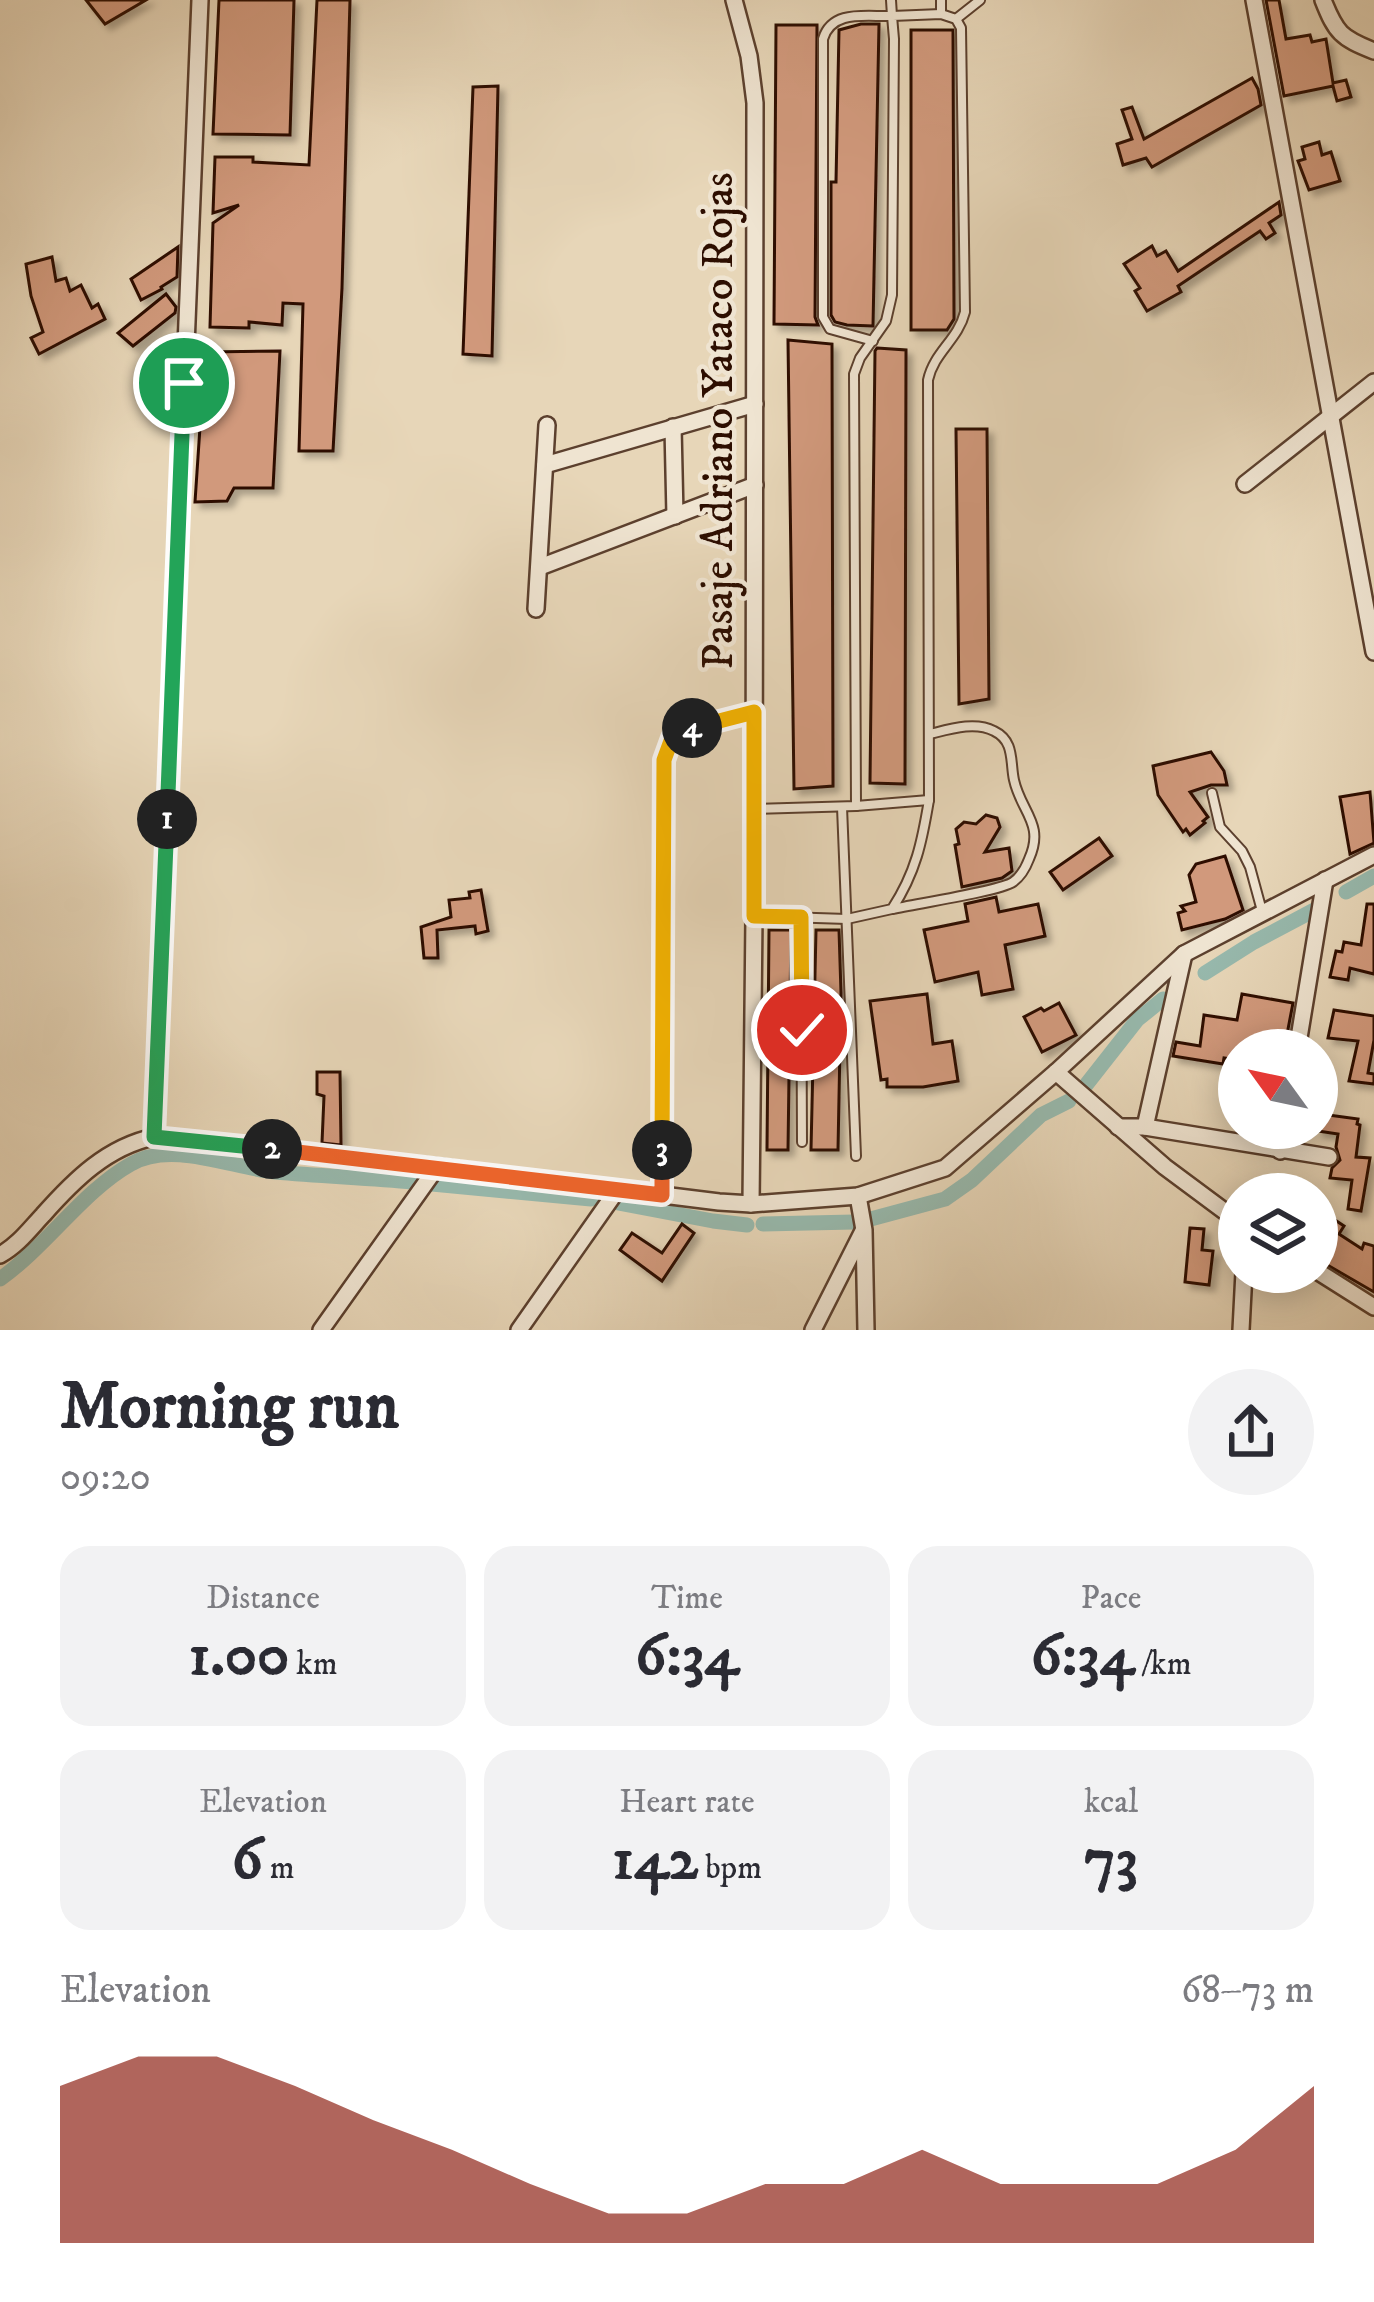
<!DOCTYPE html>
<html lang="en">
<head>
<meta charset="utf-8">
<style>
	:root { --surface:#fff; --page:#f2f2f3; --text:#2b2b33; --muted:#7c7c81; --accent:#8f2418 }
	body { margin:0; font-family:"IM FELL DW Pica",serif; background:var(--page); color:var(--text); height:100vh; display:flex; flex-direction:column; font-size:45px; white-space:nowrap }
	* { box-sizing:border-box; margin:0 }
	p { font-size:39px; color:var(--muted) }
	.icon { flex:none; width:66px; height:66px; fill:none; stroke:currentColor; stroke-width:2; stroke-linecap:round; stroke-linejoin:round }
	.map { position:relative; height:1330px; overflow:hidden }
	.side { display:flex; flex-direction:column; background:var(--surface); flex:1 }
	.side>* { flex:none }
	.needle { width:78px; rotate:303deg }
	.fabs { position:absolute; left:1218px; top:1029px; display:grid; gap:24px }
	.fabs a { display:grid; place-items:center; width:120px; height:120px; border-radius:50%; background:var(--surface); box-shadow:0 6px 30px #0003; font-size:60px }
	.pin { position:absolute; display:grid; place-items:center; width:102px; height:102px; color:#fff; margin:-51px; border:6px solid #fff; border-radius:50%; box-shadow:0 3px 12px #0007 }
	.km { position:absolute; width:60px; height:60px; margin:-30px; border-radius:50%; background:#222; color:#fff; font-size:33px; line-height:60px; text-align:center }
	.round { display:grid; place-items:center; flex:none; width:126px; height:126px; border-radius:63px; background:var(--page) }
	.overview { display:flex; align-items:center; justify-content:space-between; height:204px; padding:0 60px }
	h1 { font-size:66px; font-weight:700; line-height:90px }
	.stats { display:grid; grid-template-columns:repeat(3,1fr); gap:18px; height:204px; padding:12px 60px }
	.stats div { display:grid; align-content:center; border-radius:30px; background:var(--page); text-align:center }
	.stats b { font-size:60px; font-weight:700 }
	.stats small { font-size:33px; font-weight:400 }
	.stats p { font-size:33px }
	.chart { height:336px; padding:24px 60px }
	.chart p { display:flex; justify-content:space-between }
	.chart svg { width:100%; height:216px; margin-top:12px; fill:var(--accent); opacity:.7 }
	.map>svg:first-child { display:block }
</style>
</head>
<body>
<div class="map">
<svg width="1374" height="1330" viewBox="0 0 1374 1330">
	<defs>
		<filter id="shadow"><feDropShadow dx="5.5" dy="5.5" stdDeviation="3" flood-color="#0004"/></filter>
	</defs>
	<rect width="100%" height="100%" fill="#e7d6b8"/>
	<filter id="stains"><feTurbulence type="fractalNoise" baseFrequency=".00167" numOctaves="4"/><feColorMatrix values="0 0 0 0 .2 0 0 0 0 .09 0 0 0 0 .02 0 0 0 .5 -.17"/></filter>
	<radialGradient id="worn" r=".72"><stop offset=".6" stop-color="#630" stop-opacity="0"/><stop offset="1" stop-color="#630" stop-opacity=".3"/></radialGradient>
	<g fill="none" stroke-linecap="round" stroke-linejoin="round">
		<g stroke="#97b9ad" stroke-width="15">
			<path d="M 1346,892 L 1374,876"/>
			<path d="M 1205,973 L 1254,942 L 1320,907"/>
			<path d="M 1086,1085 L 1137,1020 L 1163,999"/>
			<path d="M 432,1184 L 591,1199"/>
			<path d="M 618,1203 L 713,1221 L 747,1225"/>
			<path d="M 867,1220 L 945,1199 L 972,1180 L 1041,1115 L 1069,1101"/>
			<path d="M 763,1224 L 854,1222"/>
			<path d="M 0,1279 C 47,1246 83,1191 131,1164 C 171,1140 233,1168 275,1172 C 321,1176 367,1178 413,1182"/>
		</g>
	</g>
	<g fill="#d1997c" stroke="#2d0e00" stroke-width="3" filter="url(#shadow)">
		<path d="M 86,0 L 146,0 L 105,24 Z"/>
		<path d="M 219,0 L 294,0 L 290,135 L 213,134 Z"/>
		<path d="M 317,0 L 350,0 L 342,288 L 333,451 L 299,451 L 303,304 L 283,303 L 282,325 L 249,322 L 249,328 L 210,327 L 213,223 L 239,205 L 213,213 L 215,157 L 253,157 L 253,162 L 309,165 Z"/>
		<path d="M 1266,0 L 1279,0 L 1286,39 L 1310,35 L 1312,42 L 1326,39 L 1333,83 L 1346,80 L 1351,97 L 1337,101 L 1333,86 L 1284,96 Z"/>
		<path d="M 861,24 L 879,24 L 873,326 L 847,325 L 835,322 L 831,315 L 831,182 L 836,182 L 839,30 Z"/>
		<path d="M 776,25 L 817,25 L 815,317 L 818,325 L 774,324 Z"/>
		<path d="M 911,30 L 953,30 L 954,319 L 947,330 L 911,330 Z"/>
		<path d="M 1252,78 L 1258,89 L 1261,105 L 1152,167 L 1146,158 L 1123,165 L 1117,144 L 1132,139 L 1122,110 L 1132,107 L 1144,139 Z"/>
		<path d="M 498,86 L 492,356 L 463,354 L 473,87 Z"/>
		<path d="M 1319,142 L 1322,155 L 1331,152 L 1340,181 L 1309,190 L 1298,161 L 1305,159 L 1302,147 Z"/>
		<path d="M 1279,202 L 1281,215 L 1269,223 L 1275,233 L 1266,239 L 1260,231 L 1178,286 L 1181,292 L 1147,311 L 1135,291 L 1140,288 L 1124,264 L 1152,246 L 1157,256 L 1166,251 L 1178,271 Z"/>
		<path d="M 178,247 L 177,277 L 161,287 L 162,289 L 141,300 L 131,279 Z"/>
		<path d="M 52,257 L 56,281 L 66,278 L 70,291 L 81,285 L 92,308 L 98,304 L 105,319 L 39,354 L 31,338 L 43,332 L 31,296 L 26,264 Z"/>
		<path d="M 166,294 L 176,307 L 175,313 L 133,346 L 118,333 Z"/>
		<path d="M 788,340 L 832,344 L 833,786 L 794,789 Z"/>
		<path d="M 877,348 L 906,350 L 905,784 L 870,783 L 875,351 Z"/>
		<path d="M 280,351 L 273,488 L 234,488 L 227,501 L 195,502 L 205,352 Z"/>
		<path d="M 956,429 L 987,429 L 989,699 L 959,704 Z"/>
		<path d="M 1211,752 L 1224,771 L 1227,785 L 1211,785 L 1190,792 L 1208,817 L 1203,821 L 1205,823 L 1190,835 L 1186,829 L 1183,832 L 1158,795 L 1153,766 Z"/>
		<path d="M 1370,792 L 1374,843 L 1350,854 L 1340,797 Z"/>
		<path d="M 986,815 L 997,818 L 1000,827 L 985,852 L 1009,848 L 1012,871 L 1002,878 L 962,887 L 955,845 L 959,844 L 956,829 L 964,822 L 976,824 Z"/>
		<path d="M 1099,838 L 1112,856 L 1063,890 L 1050,872 Z"/>
		<path d="M 1225,856 L 1243,910 L 1225,919 L 1182,930 L 1178,913 L 1185,911 L 1181,906 L 1196,902 L 1189,875 L 1196,864 Z"/>
		<path d="M 481,890 L 488,931 L 476,934 L 475,926 L 437,930 L 438,958 L 424,958 L 421,927 L 451,917 L 449,900 L 470,898 L 469,892 Z"/>
		<path d="M 996,897 L 999,912 L 1038,904 L 1045,936 L 1005,945 L 1013,989 L 982,995 L 978,972 L 935,982 L 924,930 L 968,921 L 965,904 Z"/>
		<path d="M 1367,904 L 1374,904 L 1374,974 L 1350,968 L 1348,980 L 1330,977 L 1336,951 L 1342,952 L 1344,942 L 1361,945 Z"/>
		<path d="M 769,930 L 791,930 L 788,1150 L 767,1150 Z"/>
		<path d="M 816,930 L 839,930 L 841,993 L 838,1150 L 811,1150 Z"/>
		<path d="M 927,994 L 933,1044 L 952,1041 L 958,1081 L 923,1087 L 887,1087 L 887,1079 L 881,1080 L 870,1001 Z"/>
		<path d="M 1242,994 L 1293,1003 L 1284,1050 L 1239,1050 L 1239,1060 L 1224,1058 L 1223,1064 L 1173,1056 L 1176,1042 L 1200,1046 L 1204,1015 L 1237,1020 Z"/>
		<path d="M 1059,1003 L 1076,1035 L 1042,1052 L 1024,1017 L 1041,1008 L 1044,1011 Z"/>
		<path d="M 1334,1010 L 1374,1016 L 1374,1040 L 1368,1073 L 1374,1074 L 1374,1084 L 1349,1081 L 1358,1041 L 1328,1038 Z"/>
		<path d="M 317,1072 L 340,1072 L 341,1145 L 322,1143 L 324,1096 L 317,1094 Z"/>
		<path d="M 1321,1114 L 1358,1119 L 1357,1124 L 1360,1125 L 1356,1157 L 1370,1158 L 1361,1211 L 1348,1209 L 1352,1180 L 1330,1178 L 1332,1168 L 1340,1160 L 1336,1147 L 1338,1134 L 1318,1131 Z"/>
		<path d="M 1329,1216 L 1344,1226 L 1339,1234 L 1362,1249 L 1364,1243 L 1374,1246 L 1374,1292 L 1317,1259 L 1317,1246 L 1325,1232 Z"/>
		<path d="M 682,1224 L 694,1233 L 662,1281 L 620,1250 L 632,1233 L 662,1253 Z"/>
		<path d="M 1190,1228 L 1204,1229 L 1202,1250 L 1213,1251 L 1209,1285 L 1185,1282 Z"/>
	</g>
	<g fill="none" stroke-linecap="round" stroke-linejoin="round">
		<g stroke="#5c402e" stroke-width="12">
			<g id="lane">
				<path d="M 941,0 L 941,14"/>
				<path d="M 956,19 L 980,0"/>
				<path d="M 873,341 L 830,329 L 823,317 L 823,39 C 832,9 866,17 892,16 L 891,0"/>
				<path d="M 1212,793 L 1220,827 L 1242,851 L 1250,867 L 1262,911"/>
				<path d="M 856,806 L 929,800"/>
				<path d="M 842,807 L 856,1156"/>
				<path d="M 893,909 C 915,904 1000,891 1013,882 C 1020,877 1026,867 1029,859 C 1045,824 1021,812 1014,780 C 1010,762 1015,741 994,731 C 975,721 950,729 930,734"/>
				<path d="M 756,916 L 847,919 L 892,909 C 916,872 922,842 929,800 L 928,380 C 934,352 958,340 965,312 L 961,28 L 956,19 L 941,14 L 892,16 L 894,39 L 892,295 L 886,321 L 860,358 L 854,374 L 856,806 L 756,809"/>
				<path d="M 801,917 L 802,1142"/>
			</g>
		</g>
		<g stroke="#5c402e" stroke-width="20">
			<g id="street">
				<path d="M 734,0 L 749,56 L 755,103 L 754,916 L 751,1204"/>
				<path d="M 1254,0 L 1374,652"/>
				<path d="M 1323,0 C 1336,33 1341,38 1374,51"/>
				<path d="M 673,427 L 675,516"/>
				<path d="M 545,465 L 755,404"/>
				<path d="M 1245,484 L 1374,382"/>
				<path d="M 540,567 L 755,485"/>
				<path d="M 536,609 L 547,425"/>
				<path d="M 1297,1050 L 1325,880"/>
				<path d="M 1056,1072 L 1165,1167 L 1239,1222"/>
				<path d="M 1118,1127 L 1145,1127 L 1329,1157"/>
				<path d="M 1145,1127 L 1184,954"/>
				<path d="M 154,1137 L 200,0"/>
				<path d="M 1280,1151 L 1284,1128"/>
				<path d="M 661,1195 L 665,760 L 672,738 L 682,731 L 754,712"/>
				<path d="M 858,1196 L 864,1230 L 866,1330"/>
				<path d="M 0,1255 C 18,1245 29,1230 43,1215 C 74,1180 107,1147 154,1137 L 437,1167 L 719,1202 L 751,1204 L 858,1196 L 945,1168 L 1056,1072 L 1184,954 L 1374,855"/>
				<path d="M 1317,1271 L 1374,1307"/>
				<path d="M 321,1330 L 437,1167"/>
				<path d="M 519,1330 L 618,1189"/>
				<path d="M 813,1330 L 863,1231"/>
				<path d="M 1241,1330 L 1244,1272"/>
			</g>
		</g>
		<use href="#lane" stroke="#efe4d1" stroke-width="8"/>
		<use href="#street" stroke="#efe4d1" stroke-width="15"/>
	</g>
	<g fill="none" stroke-linecap="round" stroke-linejoin="round">
		<g stroke="#fff" stroke-width="24">
			<path id="split-1" d="M 167,819 L 184,383"/>
		</g>
		<g stroke="#fff" stroke-width="24">
			<path id="split-2" d="M 167,819 L 154,1137 L 272,1149"/>
		</g>
		<g stroke="#fff" stroke-width="24">
			<path id="split-3" d="M 272,1149 L 662,1195 L 662,1150"/>
		</g>
		<g stroke="#fff" stroke-width="24">
			<path id="split-4" d="M 662,1150 L 664,760 L 672,738 L 692,728"/>
		</g>
		<g stroke="#fff" stroke-width="24">
			<path id="split-5" d="M 692,728 L 754,712 L 754,916 L 801,917 L 802,1030"/>
		</g>
		<use href="#split-1" stroke="#22a559" stroke-width="15"/>
		<use href="#split-2" stroke="#22a559" stroke-width="15"/>
		<use href="#split-3" stroke="#f0652b" stroke-width="15"/>
		<use href="#split-4" stroke="#f5b400" stroke-width="15"/>
		<use href="#split-5" stroke="#f5b400" stroke-width="15"/>
	</g>
	<g text-anchor="middle" dominant-baseline="central" stroke-width="9" stroke-linejoin="round" paint-order="stroke">
		<g font-size="45" fill="#2d0e00" stroke="#efe4d1">
			<text transform="translate(719 421) rotate(-90)">Pasaje Adriano Yataco Rojas</text>
		</g>
	</g>
	<rect width="100%" height="100%" filter="url(#stains)"/>
	<rect width="100%" height="100%" fill="url(#worn)"/>
</svg>
<div class="fabs">
<a><svg class="needle" viewBox="-14 -14 28 28"><path d="M0-13l5 13h-10z" fill="#e53935"/><path d="M0 13l5-13h-10z" fill="#7c7c81"/></svg></a>
<a><svg class="icon" aria-label="layers" viewBox="0 0 24 24"><path d="M12 4l9 5-9 5-9-5zM3 14l9 5 9-5"/></svg></a>
</div>
<div class="pin" style="left:184px;top:383px;background:#1e9e55"><svg class="icon" aria-label="arrive" viewBox="0 0 24 24"><path d="M6 21V4h12l-3 4 3 4H6"/></svg></div>
<div class="pin" style="left:802px;top:1030px;background:#d93025"><svg class="icon" aria-label="check" viewBox="0 0 24 24"><path d="M5 12l5 5 9-10"/></svg></div>
<b class="km" style="left:167px;top:819px">1</b>
<b class="km" style="left:272px;top:1149px">2</b>
<b class="km" style="left:662px;top:1150px">3</b>
<b class="km" style="left:692px;top:728px">4</b>
</div>
<section class="side">
<div class="overview"><div><h1>Morning run</h1><p>09:20</p></div><a class="round"><svg class="icon" aria-label="share" viewBox="0 0 24 24"><path d="M12 15V3M7 8l5-5 5 5M5 13v7h14v-7"/></svg></a></div>
<div class="stats">
<div><p>Distance</p><b>1.00<small> km</small></b></div>
<div><p>Time</p><b>6:34</b></div>
<div><p>Pace</p><b>6:34<small> /km</small></b></div>
</div>
<div class="stats">
<div><p>Elevation</p><b>6<small> m</small></b></div>
<div><p>Heart rate</p><b>142<small> bpm</small></b></div>
<div><p>kcal</p><b>73</b></div>
</div>
<div class="chart"><p><span>Elevation</span>68–73 m</p>
<svg viewBox="0 0 160 44" preserveAspectRatio="none"><path d="M0 44V12L10 6L20 6L30 12L40 19L50 25L60 32L70 38L80 38L90 32L100 32L110 25L120 32L130 32L140 32L150 25L160 12V44z"/></svg>
</div>
</section>
</body>
</html>
